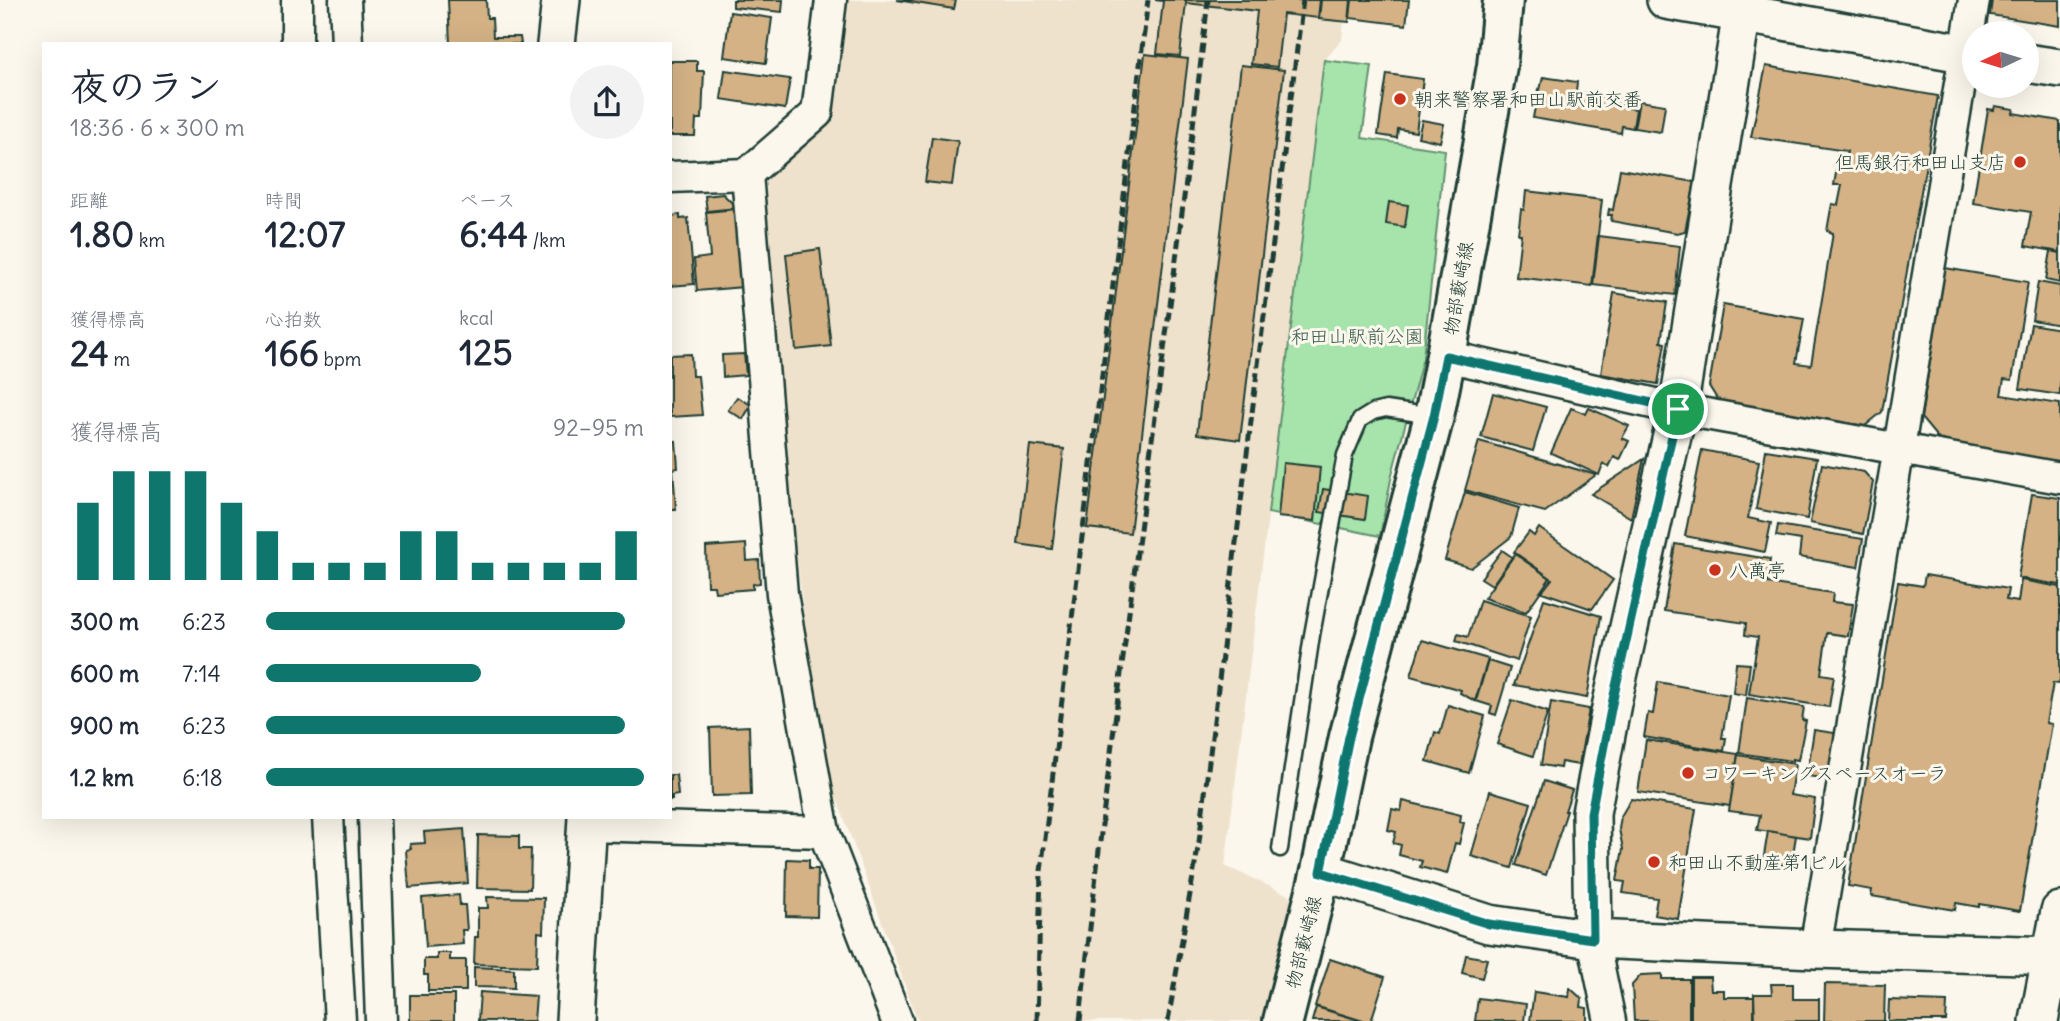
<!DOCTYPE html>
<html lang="ja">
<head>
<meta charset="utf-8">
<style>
	:root { --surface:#fff; --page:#f2f2f3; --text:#1f2937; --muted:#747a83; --accent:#0f766e }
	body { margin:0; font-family:Delius,"Klee One",sans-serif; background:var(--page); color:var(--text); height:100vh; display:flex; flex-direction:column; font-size:26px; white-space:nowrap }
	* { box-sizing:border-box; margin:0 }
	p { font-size:23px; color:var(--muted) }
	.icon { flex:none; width:38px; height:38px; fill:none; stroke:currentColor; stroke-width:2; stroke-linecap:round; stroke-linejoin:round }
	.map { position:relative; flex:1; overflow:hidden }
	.side { position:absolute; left:42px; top:42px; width:630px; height:777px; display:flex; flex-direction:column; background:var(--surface); border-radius:0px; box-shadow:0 7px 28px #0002 }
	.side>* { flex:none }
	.needle { width:46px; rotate:266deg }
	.tools { position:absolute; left:1962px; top:21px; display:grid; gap:14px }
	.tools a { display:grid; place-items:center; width:77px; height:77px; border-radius:50%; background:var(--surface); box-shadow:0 7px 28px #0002; font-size:35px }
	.pin { position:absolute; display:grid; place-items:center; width:60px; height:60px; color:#fff; margin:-30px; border:4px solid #fff; border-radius:50%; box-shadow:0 2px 7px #0007 }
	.round { display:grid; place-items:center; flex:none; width:74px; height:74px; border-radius:37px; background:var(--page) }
	.summary { display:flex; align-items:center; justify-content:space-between; height:119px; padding:0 28px }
	h1 { font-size:38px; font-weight:700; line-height:52px }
	.stats { display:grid; grid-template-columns:repeat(3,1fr); gap:10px; height:119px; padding:7px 28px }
	.stats div { display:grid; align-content:center }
	.stats b { font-size:35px; font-weight:700 }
	.stats small { font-size:19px; font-weight:400 }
	.stats p { font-size:19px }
	.chart { height:196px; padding:14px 28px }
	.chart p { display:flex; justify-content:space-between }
	.chart svg { width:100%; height:126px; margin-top:7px; stroke:var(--accent); stroke-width:6 }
	ul { padding:0 28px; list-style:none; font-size:23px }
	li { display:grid; grid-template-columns:112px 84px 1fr; align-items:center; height:52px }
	li i { height:18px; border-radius:9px; background:var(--accent) }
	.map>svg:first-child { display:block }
</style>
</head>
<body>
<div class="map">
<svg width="2060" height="1021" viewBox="0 0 2060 1021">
	<rect width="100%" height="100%" fill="#fbf7ec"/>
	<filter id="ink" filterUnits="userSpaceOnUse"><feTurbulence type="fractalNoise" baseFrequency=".0143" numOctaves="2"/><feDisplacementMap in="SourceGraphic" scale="14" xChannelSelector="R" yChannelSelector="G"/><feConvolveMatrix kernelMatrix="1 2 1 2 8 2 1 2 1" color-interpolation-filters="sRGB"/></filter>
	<g filter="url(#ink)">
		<path fill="#efe2cd" d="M 843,0 L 1346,0 L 1342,40 L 1324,60 L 1225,866 L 1293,897 L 1262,1021 L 918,1021 L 834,791 L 807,642 L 776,384 L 766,181 L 830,116 Z"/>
		<path fill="#a6e4ab" stroke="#629070" stroke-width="2" d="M 1324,60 L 1372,66 L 1362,138 L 1445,150 L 1423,358 L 1392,474 L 1380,536 L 1268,513 Z"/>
		<g fill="#d4b286" stroke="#1f3d34" stroke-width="2">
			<path d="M 448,0 L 486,0 L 487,18 L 492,18 L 493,37 L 520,37 L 521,44 L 450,44 Z"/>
			<path d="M 733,0 L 783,0 L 782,12 L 733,7 Z"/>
			<path d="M 897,0 L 956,0 L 954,9 Z"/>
			<path d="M 1155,0 L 1320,0 L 1318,18 L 1283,14 L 1277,67 L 1251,64 L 1257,11 L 1186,3 L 1180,56 L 1157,54 L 1163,1 Z"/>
			<path d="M 1321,0 L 1351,0 L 1349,22 L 1319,19 Z"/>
			<path d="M 1352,0 L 1409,0 L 1406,25 L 1350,18 Z"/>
			<path d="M 1992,0 L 2060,0 L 2060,26 L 1990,15 Z"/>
			<path d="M 730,12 L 772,18 L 766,63 L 724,57 Z"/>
			<path d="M 1145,54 L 1188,59 L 1130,533 L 1087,528 Z"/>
			<path d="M 670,61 L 697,61 L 697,71 L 704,71 L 702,119 L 696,119 L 695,136 L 670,136 Z"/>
			<path d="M 1241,65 L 1284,70 L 1240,440 L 1197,434 Z"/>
			<path d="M 1766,66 L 1938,96 L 1882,412 L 1865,426 L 1719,402 L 1709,386 L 1723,305 L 1804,319 L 1796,363 L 1811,365 L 1833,233 L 1827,231 L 1830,214 L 1832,204 L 1838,205 L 1842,185 L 1834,185 L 1838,161 L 1845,162 L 1847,151 L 1751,137 Z"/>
			<path d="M 725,70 L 790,79 L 785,109 L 721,99 Z"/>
			<path d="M 1387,74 L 1423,79 L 1416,132 L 1398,129 L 1397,138 L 1378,135 Z"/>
			<path d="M 1543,77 L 1577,82 L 1576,92 L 1623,99 L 1622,107 L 1636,109 L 1633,128 L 1622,126 L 1621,133 L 1533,118 L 1538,89 L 1540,90 Z"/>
			<path d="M 1639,101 L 1665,105 L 1661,132 L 1634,128 Z"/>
			<path d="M 1995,106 L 2014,109 L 2013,113 L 2060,121 L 2060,252 L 2025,246 L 2031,212 L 1973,203 L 1988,109 L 1994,110 Z"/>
			<path d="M 1422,120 L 1444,124 L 1440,142 L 1418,137 Z"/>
			<path d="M 932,137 L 958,141 L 952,185 L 925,182 Z"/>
			<path d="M 1620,169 L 1695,182 L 1685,231 L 1677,233 L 1611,221 L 1612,215 L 1608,215 L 1609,209 L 1613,210 Z"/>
			<path d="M 1526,191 L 1602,200 L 1592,286 L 1516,277 L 1521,234 L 1518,234 L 1521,209 L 1524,210 Z"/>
			<path d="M 723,194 L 737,208 L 707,211 L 705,196 Z"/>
			<path d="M 1389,202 L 1408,205 L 1405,227 L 1386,224 Z"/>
			<path d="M 736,209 L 743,287 L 697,291 L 694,259 L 710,257 L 706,212 Z"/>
			<path d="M 680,215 L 680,219 L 688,218 L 694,284 L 670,286 L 670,216 Z"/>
			<path d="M 1599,236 L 1680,246 L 1675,295 L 1593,285 Z"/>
			<path d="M 820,249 L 831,346 L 796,350 L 786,254 Z"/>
			<path d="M 2051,251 L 2060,253 L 2060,283 L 2046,280 Z"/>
			<path d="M 1945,268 L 2028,282 L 2012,380 L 2004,379 L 2001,395 L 2060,404 L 2060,462 L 1941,442 L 1921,418 Z"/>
			<path d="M 2038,282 L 2060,286 L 2060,325 L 2032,320 Z"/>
			<path d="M 1614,293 L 1667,302 L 1661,342 L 1665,343 L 1658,384 L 1601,374 Z"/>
			<path d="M 2031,324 L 2060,329 L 2060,395 L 2020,389 Z"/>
			<path d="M 691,354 L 692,376 L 698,376 L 702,415 L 670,417 L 670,355 Z"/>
			<path d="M 744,354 L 746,375 L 723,377 L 722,355 Z"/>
			<path d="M 1493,393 L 1546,407 L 1533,451 L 1481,437 Z"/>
			<path d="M 737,397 L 751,405 L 743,419 L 728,410 Z"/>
			<path d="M 1571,408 L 1586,414 L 1589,408 L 1629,426 L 1622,438 L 1629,441 L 1620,460 L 1614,457 L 1609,467 L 1603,464 L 1599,475 L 1551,453 Z"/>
			<path d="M 676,441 L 678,468 L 673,469 L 676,509 L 670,509 L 670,442 Z"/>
			<path d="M 1479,441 L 1514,451 L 1596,475 L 1545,512 L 1482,495 L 1465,490 Z"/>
			<path d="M 1030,445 L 1064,449 L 1052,549 L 1018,544 Z"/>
			<path d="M 1702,450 L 1759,461 L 1748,518 L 1771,523 L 1765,552 L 1685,536 Z"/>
			<path d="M 1766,450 L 1817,458 L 1807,519 L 1756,509 Z"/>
			<path d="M 1644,459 L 1631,518 L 1591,494 Z"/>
			<path d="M 1283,463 L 1320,467 L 1315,521 L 1278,517 Z"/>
			<path d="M 1822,464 L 1864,472 L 1873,482 L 1863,534 L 1810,523 Z"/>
			<path d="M 1323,489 L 1368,496 L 1365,519 L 1319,512 Z"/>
			<path d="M 1465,492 L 1519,508 L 1511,537 L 1471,568 L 1445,560 Z"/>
			<path d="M 2032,494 L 2060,498 L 2060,585 L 2018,578 Z"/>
			<path d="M 1778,525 L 1863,539 L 1858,567 L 1799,557 L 1801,540 L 1776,536 Z"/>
			<path d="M 1539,528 L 1613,580 L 1592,609 L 1542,592 L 1552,579 L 1514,552 L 1529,532 L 1534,536 Z"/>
			<path d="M 746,544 L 747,561 L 759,560 L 760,583 L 753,584 L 753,589 L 715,592 L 714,586 L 707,586 L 706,547 Z"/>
			<path d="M 1675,544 L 1770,559 L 1767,583 L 1833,593 L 1832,602 L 1853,604 L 1848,636 L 1827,633 L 1821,674 L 1834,676 L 1829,707 L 1749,694 L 1758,637 L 1745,635 L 1746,623 L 1664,611 Z"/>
			<path d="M 1502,550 L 1512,557 L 1492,585 L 1481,578 Z"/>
			<path d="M 1515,554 L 1550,578 L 1526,612 L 1484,598 Z"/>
			<path d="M 1925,575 L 2008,589 L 2006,600 L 2018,602 L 2021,580 L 2060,587 L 2060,679 L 2059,684 L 2053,683 L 2046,723 L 2052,724 L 2020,911 L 1979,904 L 1979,907 L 1956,903 L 1955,910 L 1871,896 L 1872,890 L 1848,886 L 1898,582 L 1923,586 Z"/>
			<path d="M 1544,599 L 1601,616 L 1587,698 L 1514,685 Z"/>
			<path d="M 1480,600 L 1531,616 L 1517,661 L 1456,641 L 1458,634 L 1468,637 Z"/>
			<path d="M 1422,640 L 1488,659 L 1475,701 L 1460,693 L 1461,690 L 1411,676 Z"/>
			<path d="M 1488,661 L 1510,668 L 1496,715 L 1490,713 L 1492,706 L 1476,701 Z"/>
			<path d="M 1736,663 L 1750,664 L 1746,695 L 1733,693 Z"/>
			<path d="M 1658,682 L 1729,695 L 1722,738 L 1726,738 L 1724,751 L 1644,737 L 1648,713 L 1653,714 Z"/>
			<path d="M 1747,698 L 1804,707 L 1802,720 L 1806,721 L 1798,760 L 1792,759 L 1792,761 L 1739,753 Z"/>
			<path d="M 1512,700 L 1548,712 L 1533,756 L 1497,744 Z"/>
			<path d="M 1551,702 L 1589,709 L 1579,765 L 1561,762 L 1560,768 L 1541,765 Z"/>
			<path d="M 1448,705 L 1485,716 L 1469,773 L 1427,761 L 1435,732 L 1440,734 Z"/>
			<path d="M 749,726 L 751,795 L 712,796 L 710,728 Z"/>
			<path d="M 1814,730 L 1848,735 L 1841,781 L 1807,776 Z"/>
			<path d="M 1646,740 L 1738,754 L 1730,806 L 1638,792 Z"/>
			<path d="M 1738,755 L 1795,764 L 1790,795 L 1815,799 L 1810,838 L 1757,830 L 1760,815 L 1729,811 Z"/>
			<path d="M 670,775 L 676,775 L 678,795 L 672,796 L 672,800 L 670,800 Z"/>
			<path d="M 1544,781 L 1572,790 L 1565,811 L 1567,811 L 1546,875 L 1516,865 Z"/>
			<path d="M 1490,791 L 1531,803 L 1512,868 L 1471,856 Z"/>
			<path d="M 1631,799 L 1696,809 L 1678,919 L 1654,915 L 1657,898 L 1623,893 L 1625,882 L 1617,881 L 1623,849 L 1619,829 L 1621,816 Z"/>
			<path d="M 1403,801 L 1461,815 L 1460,822 L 1464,823 L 1459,844 L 1455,843 L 1447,874 L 1420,867 L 1422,861 L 1399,855 L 1401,845 L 1393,843 L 1396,832 L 1388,830 L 1392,809 L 1401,811 Z"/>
			<path d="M 464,829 L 468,883 L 409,888 L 406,850 L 411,849 L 410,844 L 425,843 L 424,832 Z"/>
			<path d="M 1768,831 L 1796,836 L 1791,866 L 1763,862 Z"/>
			<path d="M 478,835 L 519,836 L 519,849 L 531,849 L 530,889 L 477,888 Z"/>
			<path d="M 787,859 L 809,860 L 809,869 L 818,869 L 817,917 L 786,916 Z"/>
			<path d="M 459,895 L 460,905 L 465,905 L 467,930 L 462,930 L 463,944 L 426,947 L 422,898 Z"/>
			<path d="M 487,897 L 544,898 L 543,933 L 538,932 L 537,966 L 474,964 L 475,937 L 478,937 L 478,908 L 488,908 Z"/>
			<path d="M 437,953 L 450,953 L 450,960 L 466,960 L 466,991 L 428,991 L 428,975 L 424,975 L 424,959 L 437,959 Z"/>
			<path d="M 1466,955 L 1487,959 L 1482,978 L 1462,973 Z"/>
			<path d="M 1330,959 L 1385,977 L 1371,1021 L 1363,1021 L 1315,1006 Z"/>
			<path d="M 474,967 L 514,969 L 514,988 L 474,987 Z"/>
			<path d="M 1662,974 L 1662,979 L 1689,979 L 1689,1021 L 1634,1021 L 1632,985 L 1641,975 Z"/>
			<path d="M 1691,977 L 1710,977 L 1711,990 L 1724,990 L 1724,997 L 1754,997 L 1754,1021 L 1691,1021 Z"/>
			<path d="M 1771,984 L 1793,984 L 1793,999 L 1819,999 L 1819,1021 L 1755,1021 L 1754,994 L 1772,994 Z"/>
			<path d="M 1825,984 L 1885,985 L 1884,1021 L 1824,1021 Z"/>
			<path d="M 1570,988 L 1582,999 L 1581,1007 L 1587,1008 L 1587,1021 L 1530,1021 L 1534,992 L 1569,997 Z"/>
			<path d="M 480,992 L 536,996 L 534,1021 L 478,1021 Z"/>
			<rect x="410" y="995" width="44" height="26"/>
			<path d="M 1478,998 L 1526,1004 L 1524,1021 L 1475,1021 Z"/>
			<path d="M 1889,1000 L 1947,1002 L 1946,1021 L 1888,1021 Z"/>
			<path d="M 1316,1007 L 1362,1021 L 1312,1021 Z"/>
		</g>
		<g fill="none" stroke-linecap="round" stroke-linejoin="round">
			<g stroke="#1f3d34" stroke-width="19">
				<path id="service" d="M 1280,849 L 1312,635 L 1345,455 L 1360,420 L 1373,412 L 1386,409 L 1432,416"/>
			</g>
			<g stroke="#1f3d34" stroke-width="35">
				<g id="minor">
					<path d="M 297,0 L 297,44"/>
					<path d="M 345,0 L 347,44"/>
					<path d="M 747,174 L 782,594 L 824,832 L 897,1021"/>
					<path d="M 670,177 L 747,174 L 817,113 L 831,0"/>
					<path d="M 1446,356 L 1678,409 L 2060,478"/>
					<path d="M 328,817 L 340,1021"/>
					<path d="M 374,817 L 381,1021"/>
					<path d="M 587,825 L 824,832"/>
					<path d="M 1593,939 L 1610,1021"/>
					<path d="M 1815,949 L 1974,0"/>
				</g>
			</g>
			<g stroke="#1f3d34" stroke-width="42">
				<g id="tertiary">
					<path d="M 1666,0 L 1974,55"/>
					<path d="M 556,44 L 561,0"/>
					<path d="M 2026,63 L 2060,68"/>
					<path d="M 1321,871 L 1489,924 L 1593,939 L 1815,949 L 2060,956"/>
					<path d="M 1593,939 L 1591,813 L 1612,703 L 1678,409 L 1744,0"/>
					<path d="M 575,1021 L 587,817"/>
					<path d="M 2039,1021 L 2060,911"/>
				</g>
			</g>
			<g stroke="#1f3d34" stroke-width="44">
				<path id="secondary" d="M 1283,1021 L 1321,871 L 1349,737 L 1434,416 L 1446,356 L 1497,66 L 1503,0"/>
			</g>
			<use href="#service" stroke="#fbf7ec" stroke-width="14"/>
			<use href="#minor" stroke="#fbf7ec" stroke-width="30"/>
			<use href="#tertiary" stroke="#fbf7ec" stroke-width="37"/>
			<use href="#secondary" stroke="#fbf7ec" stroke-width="38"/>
			<g stroke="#1f3d34" stroke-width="5" stroke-dasharray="10 5" stroke-linecap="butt">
				<path d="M 1037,1021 L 1041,871 L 1148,0"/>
				<path d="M 1080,1021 C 1115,680 1169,341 1208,0"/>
				<path d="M 1168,1021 L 1199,842 L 1303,0"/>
			</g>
		</g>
	</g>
	<g fill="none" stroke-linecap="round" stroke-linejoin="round" filter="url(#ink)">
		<g stroke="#fff" stroke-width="14">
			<path id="route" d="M 1446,356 L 1678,409 L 1612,704 L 1591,813 L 1593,939 L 1489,924 L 1321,872 L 1349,737 L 1434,416 Z"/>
		</g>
		<use href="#route" stroke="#0f766e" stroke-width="9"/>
	</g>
	<g fill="#c8321e" stroke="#fbf7ec" stroke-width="2.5">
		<circle cx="1400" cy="99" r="7"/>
		<circle cx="2020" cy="162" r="7"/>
		<circle cx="1715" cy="570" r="7"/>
		<circle cx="1688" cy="773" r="7"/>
		<circle cx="1654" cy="862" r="7"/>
	</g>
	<g text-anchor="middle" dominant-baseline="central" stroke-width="6" stroke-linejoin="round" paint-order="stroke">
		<g font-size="19" fill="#1f3d34" stroke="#fbf7ec" text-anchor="start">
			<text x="1414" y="99">朝来警察署和田山駅前交番</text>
			<text x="2006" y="162" text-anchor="end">但馬銀行和田山支店</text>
			<text x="1729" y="570">八萬亭</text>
			<text x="1702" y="773">コワーキングスペースオーラ</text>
			<text x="1668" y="862">和田山不動産第1ビル</text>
		</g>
		<g font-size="19" fill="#1f3d34" stroke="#fbf7ec">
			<text transform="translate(1458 288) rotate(-80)">物部藪崎線</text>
			<text transform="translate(1303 942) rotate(-76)">物部藪崎線</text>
		</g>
		<g font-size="19" fill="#3a5e4c" stroke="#fbf7ec">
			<text x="1357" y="336">和田山駅前公園</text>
		</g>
	</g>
</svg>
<div class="tools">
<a><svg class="needle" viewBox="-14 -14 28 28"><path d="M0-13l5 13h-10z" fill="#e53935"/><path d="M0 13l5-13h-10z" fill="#747a83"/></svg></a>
</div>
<div class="pin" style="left:1678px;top:409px;background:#1e9e55"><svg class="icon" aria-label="arrive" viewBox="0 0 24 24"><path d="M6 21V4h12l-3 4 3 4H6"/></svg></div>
<section class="side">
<div class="summary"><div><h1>夜のラン</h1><p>18:36 · 6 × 300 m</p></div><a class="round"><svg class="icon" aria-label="share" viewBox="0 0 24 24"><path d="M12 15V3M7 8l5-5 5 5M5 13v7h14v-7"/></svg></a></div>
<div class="stats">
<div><p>距離</p><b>1.80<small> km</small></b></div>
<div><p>時間</p><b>12:07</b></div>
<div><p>ペース</p><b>6:44<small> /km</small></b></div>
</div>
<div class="stats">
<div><p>獲得標高</p><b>24<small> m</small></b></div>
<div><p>心拍数</p><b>166<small> bpm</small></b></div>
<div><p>kcal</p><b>125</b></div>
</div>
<div class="chart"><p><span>獲得標高</span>92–95 m</p>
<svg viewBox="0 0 160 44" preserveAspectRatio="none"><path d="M5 44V17M15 44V6M25 44V6M35 44V6M45 44V17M55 44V27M65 44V38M75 44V38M85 44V38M95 44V27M105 44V27M115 44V38M125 44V38M135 44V38M145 44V38M155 44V27"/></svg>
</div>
<ul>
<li><b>300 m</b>6:23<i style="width:95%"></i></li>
<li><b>600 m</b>7:14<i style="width:57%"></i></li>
<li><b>900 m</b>6:23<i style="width:95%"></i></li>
<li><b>1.2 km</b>6:18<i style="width:100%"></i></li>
</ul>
</section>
</div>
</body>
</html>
